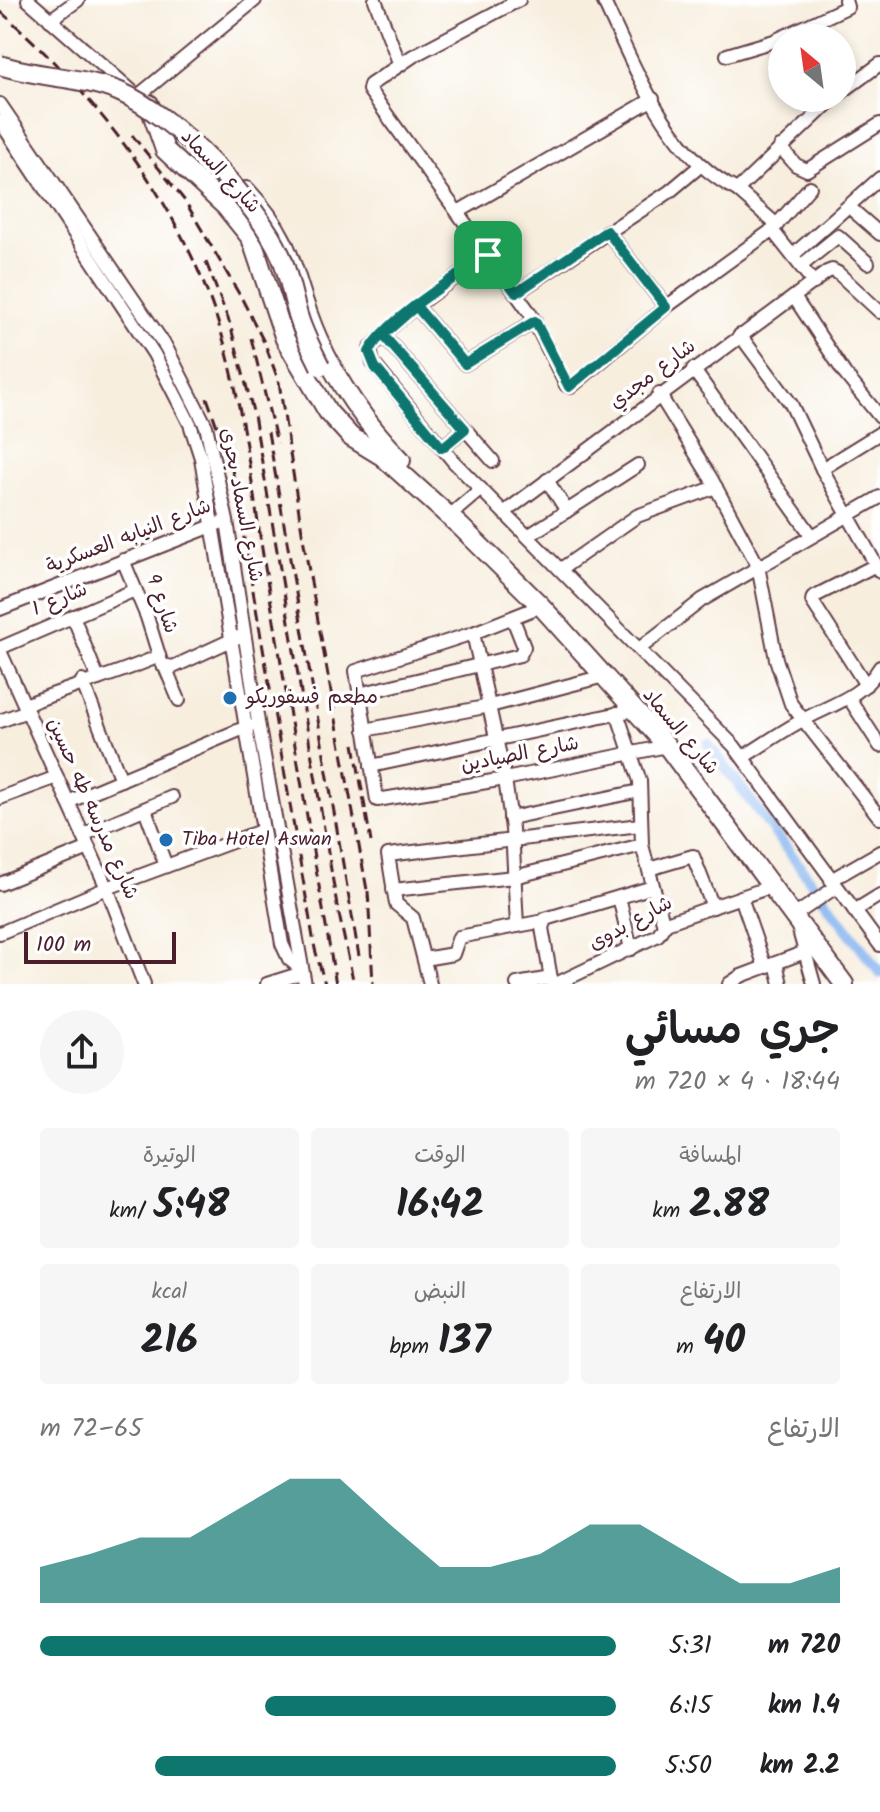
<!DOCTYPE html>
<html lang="ar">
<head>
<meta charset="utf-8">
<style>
	:root { --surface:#fff; --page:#f6f6f6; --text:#202124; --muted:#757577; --accent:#0f766e }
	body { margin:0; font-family:Kalam,"Playpen Sans Arabic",sans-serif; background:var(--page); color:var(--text); direction:rtl; height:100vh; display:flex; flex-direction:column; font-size:30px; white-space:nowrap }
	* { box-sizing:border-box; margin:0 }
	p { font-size:26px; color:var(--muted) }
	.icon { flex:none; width:44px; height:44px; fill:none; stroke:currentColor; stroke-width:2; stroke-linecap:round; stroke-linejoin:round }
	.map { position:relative; height:984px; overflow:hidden; direction:ltr }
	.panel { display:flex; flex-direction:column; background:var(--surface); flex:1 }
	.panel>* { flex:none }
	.needle { width:52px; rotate:331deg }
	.controls { position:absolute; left:768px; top:24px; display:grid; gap:16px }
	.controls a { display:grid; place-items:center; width:88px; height:88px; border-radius:50%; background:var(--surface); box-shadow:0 4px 12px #0003; font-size:40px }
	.scale { position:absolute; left:24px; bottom:20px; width:152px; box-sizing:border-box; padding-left:8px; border:4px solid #4a1f2b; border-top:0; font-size:22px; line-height:28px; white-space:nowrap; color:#4a1f2b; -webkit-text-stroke:6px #fff; paint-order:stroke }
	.pin { position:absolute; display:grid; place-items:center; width:68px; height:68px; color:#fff; margin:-34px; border-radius:16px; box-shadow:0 4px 12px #0006 }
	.round { display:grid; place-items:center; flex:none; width:84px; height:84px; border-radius:42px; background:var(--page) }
	.head { display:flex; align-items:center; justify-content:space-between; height:136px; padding:0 40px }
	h1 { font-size:44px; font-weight:600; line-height:60px }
	.figures { display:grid; grid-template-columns:repeat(3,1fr); gap:12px; height:136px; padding:8px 40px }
	.figures div { display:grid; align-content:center; border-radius:8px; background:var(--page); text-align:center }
	.figures b { font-size:40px; font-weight:600 }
	.figures small { font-size:22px; font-weight:400 }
	.figures p { font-size:22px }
	.chart { height:224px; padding:16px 40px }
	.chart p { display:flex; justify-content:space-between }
	.chart svg { width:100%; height:144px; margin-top:8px; fill:var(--accent); opacity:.7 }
	ul { padding:0 40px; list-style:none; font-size:26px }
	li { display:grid; grid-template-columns:128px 96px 1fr; align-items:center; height:60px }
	li i { height:20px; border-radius:10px; background:var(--accent) }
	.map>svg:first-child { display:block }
</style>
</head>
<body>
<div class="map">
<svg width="880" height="984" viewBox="0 0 880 984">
	<rect width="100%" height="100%" fill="#fff"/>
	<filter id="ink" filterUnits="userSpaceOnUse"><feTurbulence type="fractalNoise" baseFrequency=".0125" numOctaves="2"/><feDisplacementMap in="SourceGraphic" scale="16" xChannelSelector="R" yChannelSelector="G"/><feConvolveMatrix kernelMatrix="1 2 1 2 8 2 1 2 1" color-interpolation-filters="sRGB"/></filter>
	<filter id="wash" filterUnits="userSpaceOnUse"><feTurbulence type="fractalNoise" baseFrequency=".006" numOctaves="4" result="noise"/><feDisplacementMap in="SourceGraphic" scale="32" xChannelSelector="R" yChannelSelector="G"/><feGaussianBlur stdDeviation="1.8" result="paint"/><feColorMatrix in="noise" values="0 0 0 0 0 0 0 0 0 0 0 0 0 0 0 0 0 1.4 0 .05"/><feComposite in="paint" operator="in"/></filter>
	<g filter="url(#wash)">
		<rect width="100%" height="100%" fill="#f7eede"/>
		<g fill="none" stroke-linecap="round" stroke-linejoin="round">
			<path stroke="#85b4f0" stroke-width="11" d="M 708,744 L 880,973"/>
		</g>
	</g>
	<g filter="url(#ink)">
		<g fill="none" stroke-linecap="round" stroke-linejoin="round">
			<g stroke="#643e46" stroke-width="16">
				<g id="minor">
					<path d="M 28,0 L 134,93"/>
					<path d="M 375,0 L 400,65"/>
					<path d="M 519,0 L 413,56 L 370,85 L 369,90 L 530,313 L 566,385 L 571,387 L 666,307 L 772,230 L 810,187"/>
					<path d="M 603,0 C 635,67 667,155 737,190 L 834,98"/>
					<path d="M 50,20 L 78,0"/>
					<path d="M 727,55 L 774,41 L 847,7 L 845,0"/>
					<path d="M 842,92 L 880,64"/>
					<path d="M 138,96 L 255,0"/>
					<path d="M 0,104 L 166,347 L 206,426 L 227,521 L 258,722 L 305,984"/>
					<path d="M 0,121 L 154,354 L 190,424 L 201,458 L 282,944 L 289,959 L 300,968"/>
					<path d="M 780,147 L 796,165 L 807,170 L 880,124"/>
					<path d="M 737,190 L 777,225"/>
					<path d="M 849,207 L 880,234"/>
					<path d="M 458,212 L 653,99"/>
					<path d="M 772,230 L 814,283"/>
					<path d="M 607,231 L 666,307"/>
					<path d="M 488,255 C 447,284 403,311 370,349 L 373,363 L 453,461 L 734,746 L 880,945"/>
					<path d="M 793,255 L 880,178"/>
					<path d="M 802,265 L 838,236 L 868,263"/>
					<path d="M 516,293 L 669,192 L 700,166"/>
					<path d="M 794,297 L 845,374 L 880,417"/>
					<path d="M 416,306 L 465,364 L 535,321"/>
					<path d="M 383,335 L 493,461"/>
					<path d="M 740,335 L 791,404 L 822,469 L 880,572"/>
					<path d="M 693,369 L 812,536"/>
					<path d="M 659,394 L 712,480 L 758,566 L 776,659 L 791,704 L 880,818"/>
					<path d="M 442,448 L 465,429"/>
					<path d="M 822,469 L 880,433"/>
					<path d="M 547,480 L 567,511"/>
					<path d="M 505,512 L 827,272 L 832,270 L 838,273 L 880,312"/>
					<path d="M 447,518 L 481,489"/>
					<path d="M 528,536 L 638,465"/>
					<path d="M 123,560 L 147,617 L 162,665 L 173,667 L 238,637"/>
					<path d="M 561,569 L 637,516 L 716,487"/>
					<path d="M 541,606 L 473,633 L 356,671 L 377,800 L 505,779 L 667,746"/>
					<path d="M 0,609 L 220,523"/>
					<path d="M 73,616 L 98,679"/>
					<path d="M 473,633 L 505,779 L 512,829 L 517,926"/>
					<path d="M 0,648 L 135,590"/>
					<path d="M 639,649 L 702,600 L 880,497"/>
					<path d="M 0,651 L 107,888 L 144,984"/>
					<path d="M 165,667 L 179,700"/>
					<path d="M 82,681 L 121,780"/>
					<path d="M 866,685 L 812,601 L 813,597 L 876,565"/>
					<path d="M 359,694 L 520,655 L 524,647 L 513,619"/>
					<path d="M 849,698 L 880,746"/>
					<path d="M 25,705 C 69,687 113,676 157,657"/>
					<path d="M 617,713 L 640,781 L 642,845 L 664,926"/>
					<path d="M 0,721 L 27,711"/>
					<path d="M 365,730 L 490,706 L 604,676"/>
					<path d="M 743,757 C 763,745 782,731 803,720 C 832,704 862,697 880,667"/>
					<path d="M 371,766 L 634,710"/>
					<path d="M 0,798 L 57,777"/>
					<path d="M 68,802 L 249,726"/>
					<path d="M 145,809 L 166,866"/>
					<path d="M 510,818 L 640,791"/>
					<path d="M 83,835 L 172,797"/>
					<path d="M 649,869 L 693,856 L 713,907"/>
					<path d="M 831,880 L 880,852"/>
					<path d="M 0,884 L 89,848"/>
					<path d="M 393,890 L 514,877 L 642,845"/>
					<path d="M 619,897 L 631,949"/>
					<path d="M 741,897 L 765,967"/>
					<path d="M 854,911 L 880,895"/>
					<path d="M 795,915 L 836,887"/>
					<path d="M 798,927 L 814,984"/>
					<path d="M 0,933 L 107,888 L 261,831"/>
					<path d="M 424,959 L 453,954 L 459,937 L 544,921"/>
					<path d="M 776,963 L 781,984"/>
					<path d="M 267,984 L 302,973"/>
					<path d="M 430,984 L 413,918 L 396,904 L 388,855 L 640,825"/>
					<path d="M 517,984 L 551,978"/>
					<path d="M 552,984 L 542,928 L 545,919 L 653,887"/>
					<path d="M 556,984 L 658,935 L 666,923 L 773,886"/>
					<path d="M 729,984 L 741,976 L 805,952"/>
				</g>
			</g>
			<g stroke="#643e46" stroke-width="22">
				<g id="highway">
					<path d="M 149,104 L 165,150 L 226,207 L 251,238 L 285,339 L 328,412 L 351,437 L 382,456 L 461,527 L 541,606 L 667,746 L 844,984"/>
					<path d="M 246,191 C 298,246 290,277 318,339 C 338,384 367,425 401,460"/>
				</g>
			</g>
			<use href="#minor" stroke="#fff" stroke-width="12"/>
			<use href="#highway" stroke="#fff" stroke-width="18"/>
			<g stroke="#4a1f2b" stroke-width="3" stroke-dasharray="12 6" stroke-linecap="butt">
				<path d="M 0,11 C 104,103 191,216 227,353 C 247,431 255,512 269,591 C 291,722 313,853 336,984"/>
				<path d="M 132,135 L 185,201 L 242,299 L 265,344 L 279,382 L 303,538 L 369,901"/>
				<path d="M 206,262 L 230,324 L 254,415 L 337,905 L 354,984"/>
				<path d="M 251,338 L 277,443"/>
				<path d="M 207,398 L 232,469 L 315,949 L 325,984"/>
				<path d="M 268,432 L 359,956"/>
				<path d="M 354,744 L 371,842"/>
				<path d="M 368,891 L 373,984"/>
			</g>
			<g stroke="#643e46" stroke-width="22" stroke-linecap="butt">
				<path id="highway-bridge" d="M 0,65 C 39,78 82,76 120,92 C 174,115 258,203 281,256 C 289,275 292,296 298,315 C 303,333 312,349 320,366"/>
			</g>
			<use href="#highway-bridge" stroke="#fff" stroke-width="18"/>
		</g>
	</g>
	<g fill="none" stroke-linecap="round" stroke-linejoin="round" filter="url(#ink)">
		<g stroke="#fff" stroke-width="16">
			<path id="route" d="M 488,255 C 457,277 386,319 369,352 L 375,367 L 442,448 L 465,429 L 383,335 L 416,306 L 465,364 L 535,321 L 569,387 L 666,307 L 607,231 L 516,293 L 488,255"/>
		</g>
		<use href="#route" stroke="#0f766e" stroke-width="10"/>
	</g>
	<g fill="#1f6fb2" stroke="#fff" stroke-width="3">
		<circle cx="230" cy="698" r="8"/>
		<circle cx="166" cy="840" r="8"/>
	</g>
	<g text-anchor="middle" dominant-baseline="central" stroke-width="7" stroke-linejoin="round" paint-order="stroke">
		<g font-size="20" fill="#4a1f2b" stroke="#fff">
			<text transform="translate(220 172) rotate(47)">شارع السماد</text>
			<text transform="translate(653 375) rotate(-37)">شارع مجدي</text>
			<text transform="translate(241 505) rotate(79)">شارع السماد بحرى</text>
			<text transform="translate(129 537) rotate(-21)">شارع النيابه العسكرية</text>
			<text transform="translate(60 600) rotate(-23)">شارع 1</text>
			<text transform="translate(161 604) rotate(71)">شارع 9</text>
			<text transform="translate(680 732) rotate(50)">شارع السماد</text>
			<text transform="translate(520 755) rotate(-11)">شارع الصيادين</text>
			<text transform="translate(92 809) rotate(66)">شارع مدرسه طه حسين</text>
			<text transform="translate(631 924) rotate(-29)">شارع بدوى</text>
		</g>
		<g font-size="20" fill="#4a1f2b" stroke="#fff" text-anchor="start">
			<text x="246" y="698">مطعم فسفوريكو</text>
			<text x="182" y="840">Tiba Hotel Aswan</text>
		</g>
	</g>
</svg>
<div class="controls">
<a><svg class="needle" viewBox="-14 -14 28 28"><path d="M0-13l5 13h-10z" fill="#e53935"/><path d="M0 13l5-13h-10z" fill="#757577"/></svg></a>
</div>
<div class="scale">100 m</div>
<div class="pin" style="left:488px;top:255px;background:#1e9e55"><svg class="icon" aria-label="arrive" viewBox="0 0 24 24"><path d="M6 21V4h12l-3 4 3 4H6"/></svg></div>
</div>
<section class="panel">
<div class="head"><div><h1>جري مسائي</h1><p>18:44 · 4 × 720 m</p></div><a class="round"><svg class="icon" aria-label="share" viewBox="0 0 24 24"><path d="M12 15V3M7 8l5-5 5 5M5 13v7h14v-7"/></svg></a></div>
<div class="figures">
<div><p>المسافة</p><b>2.88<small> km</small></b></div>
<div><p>الوقت</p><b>16:42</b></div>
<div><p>الوتيرة</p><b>5:48<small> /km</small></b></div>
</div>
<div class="figures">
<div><p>الارتفاع</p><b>40<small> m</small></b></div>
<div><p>النبض</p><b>137<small> bpm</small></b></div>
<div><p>kcal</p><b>216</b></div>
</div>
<div class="chart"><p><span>الارتفاع</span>65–72 m</p>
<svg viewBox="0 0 160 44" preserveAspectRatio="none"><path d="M0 44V33L10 29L20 24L30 24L40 15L50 6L60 6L70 20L80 33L90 33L100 29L110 20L120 20L130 29L140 38L150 38L160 33V44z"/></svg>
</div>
<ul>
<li><b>720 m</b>5:31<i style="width:100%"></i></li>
<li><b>1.4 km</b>6:15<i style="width:61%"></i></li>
<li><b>2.2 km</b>5:50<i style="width:80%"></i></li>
</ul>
</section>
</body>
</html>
